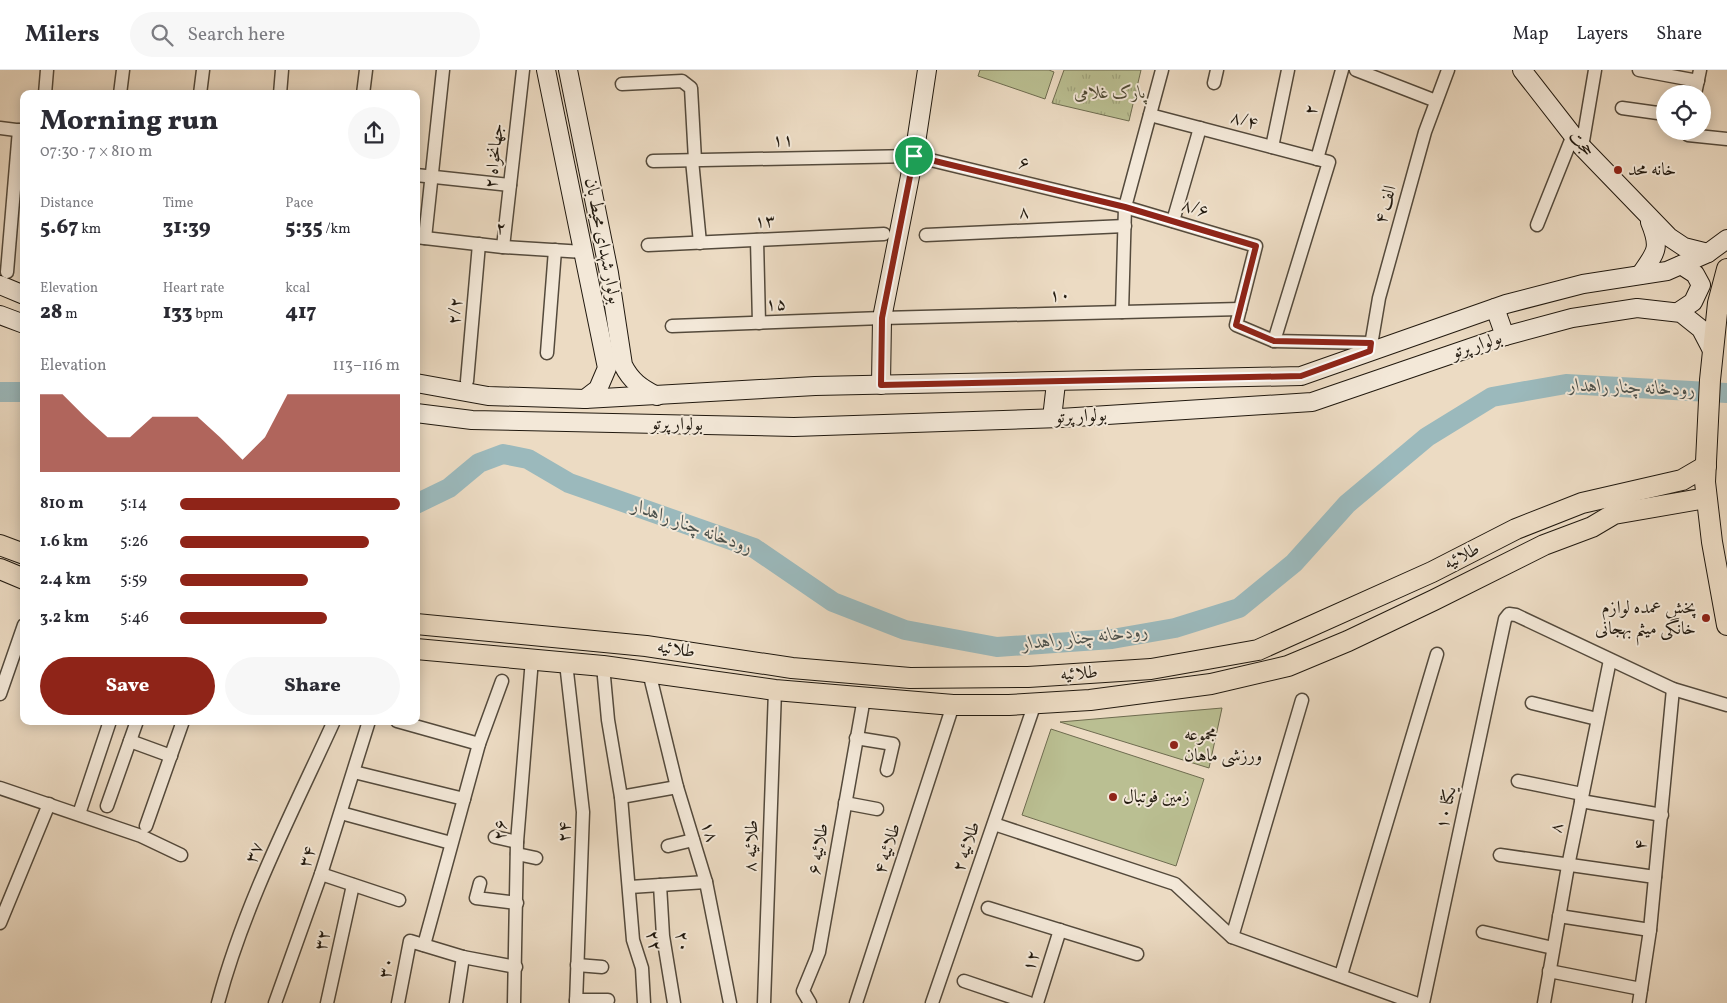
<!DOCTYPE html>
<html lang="en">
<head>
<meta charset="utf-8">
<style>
	:root { --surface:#fff; --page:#f7f7f7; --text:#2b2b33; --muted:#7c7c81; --line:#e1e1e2; --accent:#8f2418 }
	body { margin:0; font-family:Vollkorn,Amiri,serif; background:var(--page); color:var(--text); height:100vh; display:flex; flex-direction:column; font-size:19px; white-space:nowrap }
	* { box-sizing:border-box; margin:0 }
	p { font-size:16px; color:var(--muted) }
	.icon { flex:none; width:28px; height:28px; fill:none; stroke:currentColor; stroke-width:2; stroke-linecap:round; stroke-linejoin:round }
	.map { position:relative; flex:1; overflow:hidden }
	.drawer { position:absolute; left:20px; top:20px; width:400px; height:635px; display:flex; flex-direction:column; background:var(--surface); border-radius:10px; box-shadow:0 2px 12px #0003 }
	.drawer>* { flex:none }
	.tools { position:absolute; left:1656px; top:15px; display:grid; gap:10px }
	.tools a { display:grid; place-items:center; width:55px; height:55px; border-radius:50%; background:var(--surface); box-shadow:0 2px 12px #0003; font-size:25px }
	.pin { position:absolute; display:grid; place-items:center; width:42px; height:42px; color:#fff; margin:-21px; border:2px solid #fff; border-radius:50%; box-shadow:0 1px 5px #0007 }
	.round { display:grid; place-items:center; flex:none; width:52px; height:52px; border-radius:26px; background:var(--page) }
	.overview { display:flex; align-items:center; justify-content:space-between; height:85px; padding:0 20px }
	h1 { font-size:28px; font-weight:800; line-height:38px }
	.figures { display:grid; grid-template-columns:repeat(3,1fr); gap:8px; height:85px; padding:5px 20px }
	.figures div { display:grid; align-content:center }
	.figures b { font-size:21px; font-weight:800 }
	.figures small { font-size:14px; font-weight:400 }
	.figures p { font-size:14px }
	.chart { height:140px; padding:10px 20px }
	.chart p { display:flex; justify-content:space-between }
	.chart svg { width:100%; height:90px; margin-top:5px; fill:var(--accent); opacity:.7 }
	.cta { display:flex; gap:10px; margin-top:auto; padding:10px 20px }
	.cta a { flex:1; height:58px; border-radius:30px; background:var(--accent); color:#fff; font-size:20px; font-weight:800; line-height:58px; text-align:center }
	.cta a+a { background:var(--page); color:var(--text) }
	ul { padding:0 20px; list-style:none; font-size:16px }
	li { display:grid; grid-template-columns:80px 60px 1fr; align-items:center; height:38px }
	li i { height:12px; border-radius:6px; background:var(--accent) }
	header { display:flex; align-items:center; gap:30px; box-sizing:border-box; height:70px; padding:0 25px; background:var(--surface); border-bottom:1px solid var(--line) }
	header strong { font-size:24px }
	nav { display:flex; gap:28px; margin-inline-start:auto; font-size:18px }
	.search { width:350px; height:45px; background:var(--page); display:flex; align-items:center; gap:12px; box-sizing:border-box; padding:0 18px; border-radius:28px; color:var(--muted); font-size:19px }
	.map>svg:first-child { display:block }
</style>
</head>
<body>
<header>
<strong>Milers</strong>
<div class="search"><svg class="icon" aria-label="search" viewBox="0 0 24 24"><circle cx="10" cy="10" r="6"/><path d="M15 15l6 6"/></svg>Search here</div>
<nav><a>Map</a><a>Layers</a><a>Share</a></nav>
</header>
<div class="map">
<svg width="1727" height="933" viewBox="0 0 1727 933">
	<defs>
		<pattern id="grass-tufts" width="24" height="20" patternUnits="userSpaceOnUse" patternTransform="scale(1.25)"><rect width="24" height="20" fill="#babf92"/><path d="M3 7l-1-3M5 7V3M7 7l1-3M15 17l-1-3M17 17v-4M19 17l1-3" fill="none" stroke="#a0a47d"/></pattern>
	</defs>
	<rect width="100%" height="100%" fill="#ecdbc3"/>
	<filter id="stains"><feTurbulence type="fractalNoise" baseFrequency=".004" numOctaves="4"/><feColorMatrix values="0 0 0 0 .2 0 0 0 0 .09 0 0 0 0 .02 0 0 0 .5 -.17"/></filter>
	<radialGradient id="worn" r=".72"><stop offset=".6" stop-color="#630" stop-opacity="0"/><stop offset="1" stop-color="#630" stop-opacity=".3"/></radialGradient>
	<path fill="url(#grass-tufts)" stroke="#6e6c50" d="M 1064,0 L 1141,0 L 1129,51 L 1052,33 Z"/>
	<g fill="#babf92" stroke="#6e6c50">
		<path d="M 980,0 L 1049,0 L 1054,2 L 1045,29 L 978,6 Z"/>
		<path d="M 1222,638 L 1209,698 L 1060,652 Z"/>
		<path d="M 1051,659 L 1204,709 L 1176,796 L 1022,745 Z"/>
	</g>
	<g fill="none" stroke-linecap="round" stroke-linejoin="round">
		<g stroke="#9bb9bc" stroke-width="20">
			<path d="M 0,322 L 24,322"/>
			<path d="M 416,434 L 449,418 L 479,393 L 503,384 L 528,389 L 569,413 L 754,478 L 833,532 L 905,560 L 997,577 L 1112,569 L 1175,558 L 1239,538 L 1294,493 L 1347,434 L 1427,367 L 1492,327 L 1566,314 L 1727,323"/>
		</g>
		<g stroke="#544a3c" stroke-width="15">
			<g id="street">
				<path d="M 1356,0 L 1436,31"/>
				<path d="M 1639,0 L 1698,11"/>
				<path d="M 1214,13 L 1217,0"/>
				<path d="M 622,14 L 682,11 L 691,18 L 695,90"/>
				<path d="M 45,24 L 47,0"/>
				<path d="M 120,24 L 123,0"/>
				<path d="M 200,24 L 203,0"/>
				<path d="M 280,24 L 282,0"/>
				<path d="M 363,24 L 366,0"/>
				<path d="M 1695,24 L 1700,0"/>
				<path d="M 1622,38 L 1665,44"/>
				<path d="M 1150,45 L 1329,92 L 1274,271"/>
				<path d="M 0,58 L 24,61"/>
				<path d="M 1689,61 L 1688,65 L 1727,69"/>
				<path d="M 1272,77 L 1288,0"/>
				<path d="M 1582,77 L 1595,0"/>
				<path d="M 1317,89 L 1342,0"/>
				<path d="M 692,90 L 700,173"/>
				<path d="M 653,91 L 914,86 L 1125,137 L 1256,176 L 1236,255 L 1274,271 L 1371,273"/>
				<path d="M 416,105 L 510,115"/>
				<path d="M 1173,151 L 1200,58"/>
				<path d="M 1537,155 L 1573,65"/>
				<path d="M 926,165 L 1125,156"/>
				<path d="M 416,167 L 503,177 L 584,182"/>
				<path d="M 425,168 L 443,0"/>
				<path d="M 757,170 L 759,253"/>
				<path d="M 648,175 L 884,164"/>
				<path d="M 503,177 L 523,0"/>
				<path d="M 7,202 L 19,60"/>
				<path d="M 1122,242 L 1125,137 L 1162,0"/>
				<path d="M 672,256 L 882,248 L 1240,239"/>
				<path d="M 1370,281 L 1379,228 L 1425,62 L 1448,0"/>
				<path d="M 547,283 L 555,180"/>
				<path d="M 467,311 L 479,174"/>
				<path d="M 566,593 L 583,742 L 576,933"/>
				<path d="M 603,596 L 608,650 L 621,727 L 633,870 L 642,898 L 644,933"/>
				<path d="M 649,602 L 677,717 L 706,812 L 730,933"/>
				<path d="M 0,624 L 24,555"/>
				<path d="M 1532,633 L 1597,649"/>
				<path d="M 397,651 L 479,674"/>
				<path d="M 856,668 L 893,674 L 887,700"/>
				<path d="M 130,671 L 171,686"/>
				<path d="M 354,702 L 464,729"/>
				<path d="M 1518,711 L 1582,724"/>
				<path d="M 0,718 L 141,766 L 181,785"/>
				<path d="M 621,727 L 677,717"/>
				<path d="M 1581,731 L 1662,745"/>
				<path d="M 845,733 L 877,739"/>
				<path d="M 107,736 L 137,651"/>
				<path d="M 341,743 L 451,773"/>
				<path d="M 79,744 L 110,651"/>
				<path d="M 994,754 L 1175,814 L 1232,867 L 1415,933"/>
				<path d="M 146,756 L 183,651"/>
				<path d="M 495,767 L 517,772"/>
				<path d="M 668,776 L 693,770"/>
				<path d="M 517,784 L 536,788"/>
				<path d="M 1500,785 L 1655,807"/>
				<path d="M 321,804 L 399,830"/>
				<path d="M 480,813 L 476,828 L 517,833"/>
				<path d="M 660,815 L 663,866 L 674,933"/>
				<path d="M 630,817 L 706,812"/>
				<path d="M 988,838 L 1137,884"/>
				<path d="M 1559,846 L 1650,860"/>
				<path d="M 0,853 L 49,734"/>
				<path d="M 1483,862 L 1553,878"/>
				<path d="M 1232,867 L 1302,630"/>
				<path d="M 424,875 L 479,674 L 502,611"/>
				<path d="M 577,895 L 602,897"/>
				<path d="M 1549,901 L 1641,919"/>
				<path d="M 1341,905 L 1437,584"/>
				<path d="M 964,911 L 1029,933"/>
				<path d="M 576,930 L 608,930"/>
				<path d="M 218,933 C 244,835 292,743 334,651"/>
				<path d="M 275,933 L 321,804 L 369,651"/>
				<path d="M 327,933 L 353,815"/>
				<path d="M 398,933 L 410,871 L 463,887 L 516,897"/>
				<path d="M 456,933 L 463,887"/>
				<path d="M 514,933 L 517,772 L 532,589"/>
				<path d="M 764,933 L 775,620"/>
				<path d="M 810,933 L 803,921 L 819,882 L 864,628"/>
				<path d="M 856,933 L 953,635"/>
				<path d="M 932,933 L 1035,633"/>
				<path d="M 1037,933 L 1060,860"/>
				<path d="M 1423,933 L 1505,549 L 1509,544 L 1516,545 L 1673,619 L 1727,635"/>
				<path d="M 1544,933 L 1568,796 L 1610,590"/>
				<path d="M 1639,933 L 1650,860 L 1673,619"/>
			</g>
		</g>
		<g stroke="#21190f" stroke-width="20">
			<g id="secondary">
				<path d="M 546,0 L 607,298 L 598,319 L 585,329"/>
				<path d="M 568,0 L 609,203 L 623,295 C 631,311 641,318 657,326"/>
				<path d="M 1522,0 L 1582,77 L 1669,167 L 1684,177 L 1708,183"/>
				<path d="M 1640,205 C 1656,182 1661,179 1650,152"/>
				<path d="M 0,215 L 24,225"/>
				<path d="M 1495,238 L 1505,266"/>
				<path d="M 1678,242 L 1693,232 L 1701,215 L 1695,204 L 1681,195"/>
				<path d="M 0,245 L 24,254"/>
				<path d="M 416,313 L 488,326 L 585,329 L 815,316 L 1301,306 L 1506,234 L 1583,214 L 1667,201 L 1708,183 L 1727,169"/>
				<path d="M 881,315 L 882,248 L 914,86 L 927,0"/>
				<path d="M 416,343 L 472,350 L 794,357 L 1060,348 L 1312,332 L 1505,266 L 1572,248 L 1637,238 L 1681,243 L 1701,259 L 1713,282"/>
				<path d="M 1052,348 L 1056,313"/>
			</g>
		</g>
		<g stroke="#21190f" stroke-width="22">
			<g id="primary">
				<path d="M 1727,199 L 1718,233 L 1710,310 L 1705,412 L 1712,472 L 1727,555"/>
				<path d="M 0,475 L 24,484"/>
				<path d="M 0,499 L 24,509"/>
				<path d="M 416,554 L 646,576 L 792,598 L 910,608 L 1028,607 L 1151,599 L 1258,580 L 1432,502 L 1516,459 L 1582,433 L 1682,410 L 1706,396"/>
				<path d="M 416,579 L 603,596 L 775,620 L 953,635 L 1009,635 L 1090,630 L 1211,614 L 1288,596 L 1348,571 L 1434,530 L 1544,475 L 1592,457 L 1614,444 L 1706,428"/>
			</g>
		</g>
		<use href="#street" stroke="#f3e8d8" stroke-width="12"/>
		<use href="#secondary" stroke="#f3e8d8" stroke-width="18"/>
		<use href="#primary" stroke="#ecdbc3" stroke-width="20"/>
	</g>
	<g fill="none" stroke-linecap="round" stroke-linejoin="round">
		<g stroke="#fff" stroke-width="10">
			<path id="route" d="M 914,86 L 1125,137 L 1256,176 L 1236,255 L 1274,271 L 1371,273 L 1370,281 L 1301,306 L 881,315 L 882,248 Z"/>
		</g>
		<use href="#route" stroke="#8f2418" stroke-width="6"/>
	</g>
	<g fill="#8f2418" stroke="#f3e8d8" stroke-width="2">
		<circle cx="1618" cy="100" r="5"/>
		<circle cx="1706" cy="548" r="5"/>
		<circle cx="1174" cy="675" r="5"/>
		<circle cx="1113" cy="727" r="5"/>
	</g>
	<g text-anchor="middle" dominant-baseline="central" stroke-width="4" stroke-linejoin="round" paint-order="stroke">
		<g font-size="18" font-style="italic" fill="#4f4b36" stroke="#f3e8d8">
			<text x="1110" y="23">پارک غلامی</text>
		</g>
		<g font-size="18" fill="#21190f" stroke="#f3e8d8">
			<text transform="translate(1312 40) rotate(-74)">۲</text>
			<text transform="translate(1244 51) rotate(15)">۸/۴</text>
			<text transform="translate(783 71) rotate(-1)">۱۱</text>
			<text transform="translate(1581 74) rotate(49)">حجت</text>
			<text transform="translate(495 86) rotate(-84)">جهانخواه ۲</text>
			<text transform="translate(1024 94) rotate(14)">۶</text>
			<text transform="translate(1386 135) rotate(-74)">۴ الف</text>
			<text transform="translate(1195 139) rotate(17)">۸/۶</text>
			<text transform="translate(1024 143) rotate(-3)">۸</text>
			<text transform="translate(765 152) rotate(-3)">۱۳</text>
			<text transform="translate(501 159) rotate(5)">۲</text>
			<text transform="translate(602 171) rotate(79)">بولوار شهدای محیط بان</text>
			<text transform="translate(1060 226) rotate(-1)">۱۰</text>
			<text transform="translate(776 235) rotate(-2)">۱۵</text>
			<text transform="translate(456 241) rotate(-85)">۲/۲</text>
			<text transform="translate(1477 276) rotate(-18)">بولوار پرتو</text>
			<text transform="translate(1081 347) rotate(-3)">بولوار پرتو</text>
			<text transform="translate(677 355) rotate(1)">بولوار پرتو</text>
			<text transform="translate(1462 487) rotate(-27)">طلائیه</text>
			<text transform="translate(676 580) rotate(9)">طلائیه</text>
			<text transform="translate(1079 604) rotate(-4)">طلائیه</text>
			<text transform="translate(1447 738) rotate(-78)">۱۰ یکتا</text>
			<text transform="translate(1557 758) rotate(-79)">۸</text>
			<text transform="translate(501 760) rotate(-87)">۲۶</text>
			<text transform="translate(565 762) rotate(-88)">۲۴</text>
			<text transform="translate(709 762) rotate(73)">۱۸</text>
			<text transform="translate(1641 775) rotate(-84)">۴</text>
			<text transform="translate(752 776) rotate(-88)">طلائیه ۸</text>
			<text transform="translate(967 777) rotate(-71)">طلائیه ۲</text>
			<text transform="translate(819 779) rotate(-80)">طلائیه ۶</text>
			<text transform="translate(888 779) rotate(-72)">طلائیه ۴</text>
			<text transform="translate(255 783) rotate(-67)">۳۷</text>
			<text transform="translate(308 787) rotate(-72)">۳۴</text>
			<text transform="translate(323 870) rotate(-78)">۳۲</text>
			<text transform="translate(653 871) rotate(78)">۲۲</text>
			<text transform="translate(682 872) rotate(81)">۲۰</text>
			<text transform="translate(1032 891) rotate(-72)">۱۲</text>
			<text transform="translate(387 898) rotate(-79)">۳۰</text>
		</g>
		<g font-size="18" fill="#21190f" stroke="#f3e8d8" text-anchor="start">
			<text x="1628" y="100">خانه محد</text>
			<text x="1696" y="538" text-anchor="end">پخش عمده لوازم<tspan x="1696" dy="21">خانگی میثم بهجانی</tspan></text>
			<text x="1184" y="665">مجموعه<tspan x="1184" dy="21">ورزشی ماهان</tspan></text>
			<text x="1123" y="727">زمین فوتبال</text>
		</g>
		<g font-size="19" font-style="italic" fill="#4c514c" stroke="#f3e8d8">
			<text transform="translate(1632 318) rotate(2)">رودخانه چنار راهدار</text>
			<text transform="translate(692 457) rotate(20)">رودخانه چنار راهدار</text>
			<text transform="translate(1085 568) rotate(-6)">رودخانه چنار راهدار</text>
		</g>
	</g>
	<rect width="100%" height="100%" filter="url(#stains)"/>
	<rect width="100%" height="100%" fill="url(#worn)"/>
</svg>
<div class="tools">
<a><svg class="icon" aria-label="locate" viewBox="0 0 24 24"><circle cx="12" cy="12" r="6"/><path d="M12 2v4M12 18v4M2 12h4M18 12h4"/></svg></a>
</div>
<div class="pin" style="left:914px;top:86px;background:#1e9e55"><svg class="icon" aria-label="arrive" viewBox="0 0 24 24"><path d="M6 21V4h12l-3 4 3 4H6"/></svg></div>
<section class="drawer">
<div class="overview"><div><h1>Morning run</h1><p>07:30 · 7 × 810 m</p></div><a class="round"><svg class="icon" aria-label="share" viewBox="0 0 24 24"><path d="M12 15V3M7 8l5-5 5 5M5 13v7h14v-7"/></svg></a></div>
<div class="figures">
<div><p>Distance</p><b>5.67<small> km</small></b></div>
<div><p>Time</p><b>31:39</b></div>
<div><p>Pace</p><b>5:35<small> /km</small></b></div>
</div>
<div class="figures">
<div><p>Elevation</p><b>28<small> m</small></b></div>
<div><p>Heart rate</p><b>133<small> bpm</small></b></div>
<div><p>kcal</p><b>417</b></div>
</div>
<div class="chart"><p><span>Elevation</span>113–116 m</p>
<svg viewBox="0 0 160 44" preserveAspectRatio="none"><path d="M0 44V6L10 6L20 17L30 27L40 27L50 17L60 17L70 17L80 27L90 38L100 27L110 6L120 6L130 6L140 6L150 6L160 6V44z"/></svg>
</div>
<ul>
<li><b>810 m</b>5:14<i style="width:100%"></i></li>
<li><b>1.6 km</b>5:26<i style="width:86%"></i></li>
<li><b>2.4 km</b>5:59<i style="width:58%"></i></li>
<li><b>3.2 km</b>5:46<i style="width:67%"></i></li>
</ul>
<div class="cta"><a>Save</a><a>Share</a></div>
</section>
</div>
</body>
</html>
